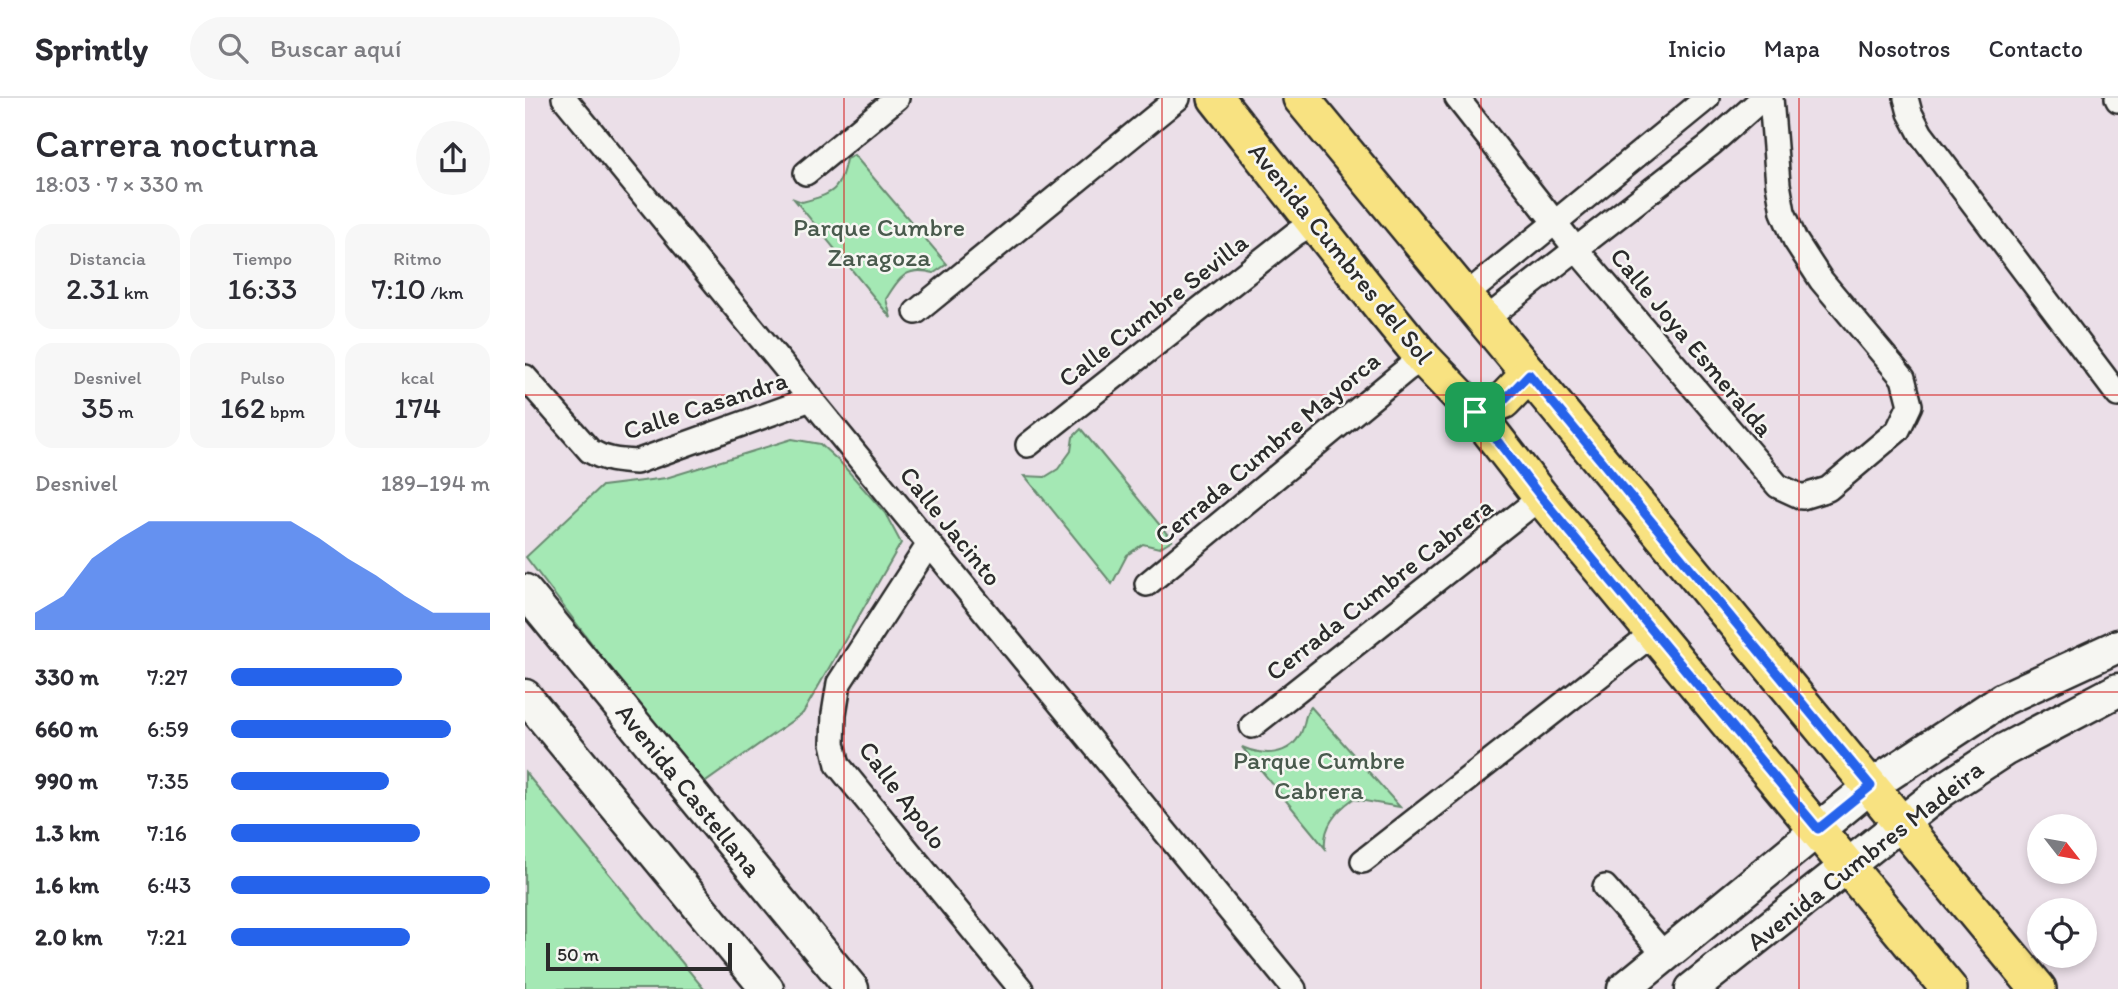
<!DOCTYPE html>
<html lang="es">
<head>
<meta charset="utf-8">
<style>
	:root { --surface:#fff; --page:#f7f7f7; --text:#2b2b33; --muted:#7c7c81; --line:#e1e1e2; --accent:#2563eb }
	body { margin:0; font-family:Itim,sans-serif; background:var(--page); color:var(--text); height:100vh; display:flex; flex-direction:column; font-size:26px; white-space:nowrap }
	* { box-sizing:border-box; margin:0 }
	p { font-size:23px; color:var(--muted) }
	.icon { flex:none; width:38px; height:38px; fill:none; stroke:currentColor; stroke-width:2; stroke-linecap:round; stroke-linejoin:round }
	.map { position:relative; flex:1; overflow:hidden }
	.details { display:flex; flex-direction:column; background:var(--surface); width:525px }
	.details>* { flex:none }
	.needle { width:46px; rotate:121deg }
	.fabs { position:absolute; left:1502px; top:716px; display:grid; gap:14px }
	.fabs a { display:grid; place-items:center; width:70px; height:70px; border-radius:50%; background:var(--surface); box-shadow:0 4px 10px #0003; font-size:35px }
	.scale { position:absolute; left:21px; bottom:18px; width:186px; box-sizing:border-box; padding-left:7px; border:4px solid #2b2b2b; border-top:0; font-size:19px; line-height:24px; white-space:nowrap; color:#2b2b2b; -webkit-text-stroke:5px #f6f6f2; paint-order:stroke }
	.pin { position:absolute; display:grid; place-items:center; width:60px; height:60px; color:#fff; margin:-30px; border-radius:14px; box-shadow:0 4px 10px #0006 }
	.round { display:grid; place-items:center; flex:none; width:74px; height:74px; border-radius:37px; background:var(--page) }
	.overview { display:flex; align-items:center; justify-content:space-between; height:119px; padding:0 35px }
	h1 { font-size:38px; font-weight:600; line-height:52px }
	.metrics { display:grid; grid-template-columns:repeat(3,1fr); gap:10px; height:119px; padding:7px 35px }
	.metrics div { display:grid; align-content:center; border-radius:18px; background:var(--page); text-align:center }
	.metrics b { font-size:30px; font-weight:600 }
	.metrics small { font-size:19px; font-weight:400 }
	.metrics p { font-size:19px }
	.chart { height:196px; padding:14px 35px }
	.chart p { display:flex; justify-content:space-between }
	.chart svg { width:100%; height:126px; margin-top:7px; fill:var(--accent); opacity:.7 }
	ul { padding:0 35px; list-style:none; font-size:23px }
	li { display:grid; grid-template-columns:112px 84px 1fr; align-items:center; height:52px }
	li i { height:18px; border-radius:9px; background:var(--accent) }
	header { display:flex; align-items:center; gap:42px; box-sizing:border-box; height:98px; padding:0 35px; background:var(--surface); border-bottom:2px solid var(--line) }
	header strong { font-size:33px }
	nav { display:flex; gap:38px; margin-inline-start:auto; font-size:24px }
	.search { width:490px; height:63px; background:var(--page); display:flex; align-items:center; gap:18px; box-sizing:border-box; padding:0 24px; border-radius:38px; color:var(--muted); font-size:26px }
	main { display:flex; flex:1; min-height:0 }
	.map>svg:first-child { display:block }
</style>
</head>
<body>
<header>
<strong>Sprintly</strong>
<div class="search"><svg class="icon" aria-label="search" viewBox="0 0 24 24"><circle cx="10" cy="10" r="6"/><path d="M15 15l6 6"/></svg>Buscar aquí</div>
<nav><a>Inicio</a><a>Mapa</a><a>Nosotros</a><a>Contacto</a></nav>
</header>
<main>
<section class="details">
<div class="overview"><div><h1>Carrera nocturna</h1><p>18:03 · 7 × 330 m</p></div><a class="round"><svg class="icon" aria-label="share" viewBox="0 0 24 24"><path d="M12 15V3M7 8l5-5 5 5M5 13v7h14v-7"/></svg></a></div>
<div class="metrics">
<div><p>Distancia</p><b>2.31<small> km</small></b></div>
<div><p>Tiempo</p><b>16:33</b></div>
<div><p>Ritmo</p><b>7:10<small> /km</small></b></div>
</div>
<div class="metrics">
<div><p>Desnivel</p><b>35<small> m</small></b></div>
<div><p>Pulso</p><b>162<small> bpm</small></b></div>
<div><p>kcal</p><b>174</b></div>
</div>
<div class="chart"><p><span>Desnivel</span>189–194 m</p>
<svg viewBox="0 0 160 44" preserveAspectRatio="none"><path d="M0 44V38L10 32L20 19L30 12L40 6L50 6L60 6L70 6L80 6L90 6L100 12L110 19L120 25L130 32L140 38L150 38L160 38V44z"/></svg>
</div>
<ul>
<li><b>330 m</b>7:27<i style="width:66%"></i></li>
<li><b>660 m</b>6:59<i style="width:85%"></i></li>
<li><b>990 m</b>7:35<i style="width:61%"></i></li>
<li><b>1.3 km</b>7:16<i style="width:73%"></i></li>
<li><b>1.6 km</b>6:43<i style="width:100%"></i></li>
<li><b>2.0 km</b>7:21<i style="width:69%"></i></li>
</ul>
</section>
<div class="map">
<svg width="1593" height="891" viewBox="0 0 1593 891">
	<rect width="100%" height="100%" fill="#ebdfe8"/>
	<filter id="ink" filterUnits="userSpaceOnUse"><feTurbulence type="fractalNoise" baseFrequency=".0143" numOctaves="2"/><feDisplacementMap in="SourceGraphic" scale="14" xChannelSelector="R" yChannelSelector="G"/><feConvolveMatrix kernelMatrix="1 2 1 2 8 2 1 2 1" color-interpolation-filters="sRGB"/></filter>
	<g filter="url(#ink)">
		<g fill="#a4e8b4" stroke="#688a70" stroke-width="2">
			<path d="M 329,57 L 422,166 L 409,175 C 382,168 375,178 361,201 L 366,220 L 269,101 L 277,104 C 308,96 315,93 321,61 Z"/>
			<path d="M 556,331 L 647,442 L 634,450 L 618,446 L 602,457 L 587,486 L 500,378 L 520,379 L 533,371 L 546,353 L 548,339 Z"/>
			<path d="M 267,341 L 295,346 L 316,365 L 360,415 L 376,445 L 278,615 L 175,688 L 1,459 L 77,388 L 141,380 Z"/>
			<path d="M 786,609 L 875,709 L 828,701 C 811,713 798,728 800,750 L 717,649 C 738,658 764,659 776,635 C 781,625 778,618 786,609 Z"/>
			<path d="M 0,674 L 179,891 L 0,891 Z"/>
		</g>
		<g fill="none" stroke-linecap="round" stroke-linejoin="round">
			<g stroke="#2b2b2b" stroke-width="28">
				<g id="street">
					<path d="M 39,0 L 769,891"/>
					<path d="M 932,0 L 1050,150 L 1253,388 L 1277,399 L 1303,391 L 1373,332 L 1385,307 L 1378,280 L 1296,182 L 1270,142 L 1258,114 L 1253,86 L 1246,0"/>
					<path d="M 1381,0 L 1385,15 L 1396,36 L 1593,297"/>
					<path d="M 1592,0 L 1593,2"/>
					<path d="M 281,75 L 372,0"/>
					<path d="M 940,198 L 1182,0"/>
					<path d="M 391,214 L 653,0"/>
					<path d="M 960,222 L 1186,46 L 1238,0"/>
					<path d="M 0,279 L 65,353 C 80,362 93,363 111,364 L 286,301"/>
					<path d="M 503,347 L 770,136 L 790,124"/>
					<path d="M 404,446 L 314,585 L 309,616 L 308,645 L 313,667 L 496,891"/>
					<path d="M 622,486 L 882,271 L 898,260"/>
					<path d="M 727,628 L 1016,399"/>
					<path d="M 838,763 L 1129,535"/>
					<path d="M 1080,789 L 1140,857"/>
				</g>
			</g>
			<g stroke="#2b2b2b" stroke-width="37">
				<g id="secondary">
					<path d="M 0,493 L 327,891"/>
					<path d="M 0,598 L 242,891"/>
					<path d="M 1099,891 L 1346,688 L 1478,601 L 1593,548"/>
					<path d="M 1167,891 L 1418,692 L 1479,652 L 1593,592"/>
				</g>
			</g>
			<g stroke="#2b2b2b" stroke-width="40">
				<g id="primary">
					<path d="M 691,0 L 858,211 L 898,260 L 950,314 L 1016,399 L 1424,891"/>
					<path d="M 776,0 L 1513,891"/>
					<path d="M 950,314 L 978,303 L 1004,276"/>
				</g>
			</g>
			<use href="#street" stroke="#f6f6f2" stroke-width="23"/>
			<use href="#secondary" stroke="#f6f6f2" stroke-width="32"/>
			<use href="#primary" stroke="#f8e281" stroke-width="35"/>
		</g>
	</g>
	<g fill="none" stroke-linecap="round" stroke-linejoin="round" filter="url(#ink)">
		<g stroke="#fff" stroke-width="14">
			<path id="route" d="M 1004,276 L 1346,688 L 1293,731 L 1016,399 L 950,314 L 978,303 Z"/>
		</g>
		<use href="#route" stroke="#2563eb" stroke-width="9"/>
	</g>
	<path fill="none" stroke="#d62828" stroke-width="2" stroke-opacity="0.55" d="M 319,0 L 319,891M 637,0 L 637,891M 956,0 L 956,891M 1274,0 L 1274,891M 0,297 L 1593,297M 0,594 L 1593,594"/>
	<g text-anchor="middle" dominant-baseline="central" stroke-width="5" stroke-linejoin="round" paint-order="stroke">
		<g font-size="26" fill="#495a4d" stroke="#f6f6f2">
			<text x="354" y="129">Parque Cumbre<tspan x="354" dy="30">Zaragoza</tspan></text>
			<text x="794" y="662">Parque Cumbre<tspan x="794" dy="30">Cabrera</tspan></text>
		</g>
		<g font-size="26" fill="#2b2b2b" stroke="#f6f6f2">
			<text transform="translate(816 155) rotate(51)">Avenida Cumbres del Sol</text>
			<text transform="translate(628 212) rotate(-38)">Calle Cumbre Sevilla</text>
			<text transform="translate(1167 244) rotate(50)">Calle Joya Esmeralda</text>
			<text transform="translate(180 307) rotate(-18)">Calle Casandra</text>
			<text transform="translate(742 350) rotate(-40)">Cerrada Cumbre Mayorca</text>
			<text transform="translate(426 428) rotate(51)">Calle Jacinto</text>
			<text transform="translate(854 491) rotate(-38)">Cerrada Cumbre Cabrera</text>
			<text transform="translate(164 692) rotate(51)">Avenida Castellana</text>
			<text transform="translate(378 697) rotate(53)">Calle Apolo</text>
			<text transform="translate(1340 757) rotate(-38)">Avenida Cumbres Madeira</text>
		</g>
	</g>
</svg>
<div class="fabs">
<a><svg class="needle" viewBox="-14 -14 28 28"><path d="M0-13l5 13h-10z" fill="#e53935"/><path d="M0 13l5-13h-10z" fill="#7c7c81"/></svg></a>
<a><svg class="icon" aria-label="locate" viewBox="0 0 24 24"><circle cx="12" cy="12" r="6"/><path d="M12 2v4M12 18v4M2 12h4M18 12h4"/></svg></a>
</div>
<div class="scale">50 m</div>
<div class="pin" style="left:950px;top:314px;background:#1e9e55"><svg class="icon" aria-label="arrive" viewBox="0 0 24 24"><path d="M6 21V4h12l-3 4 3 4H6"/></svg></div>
</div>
</main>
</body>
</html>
